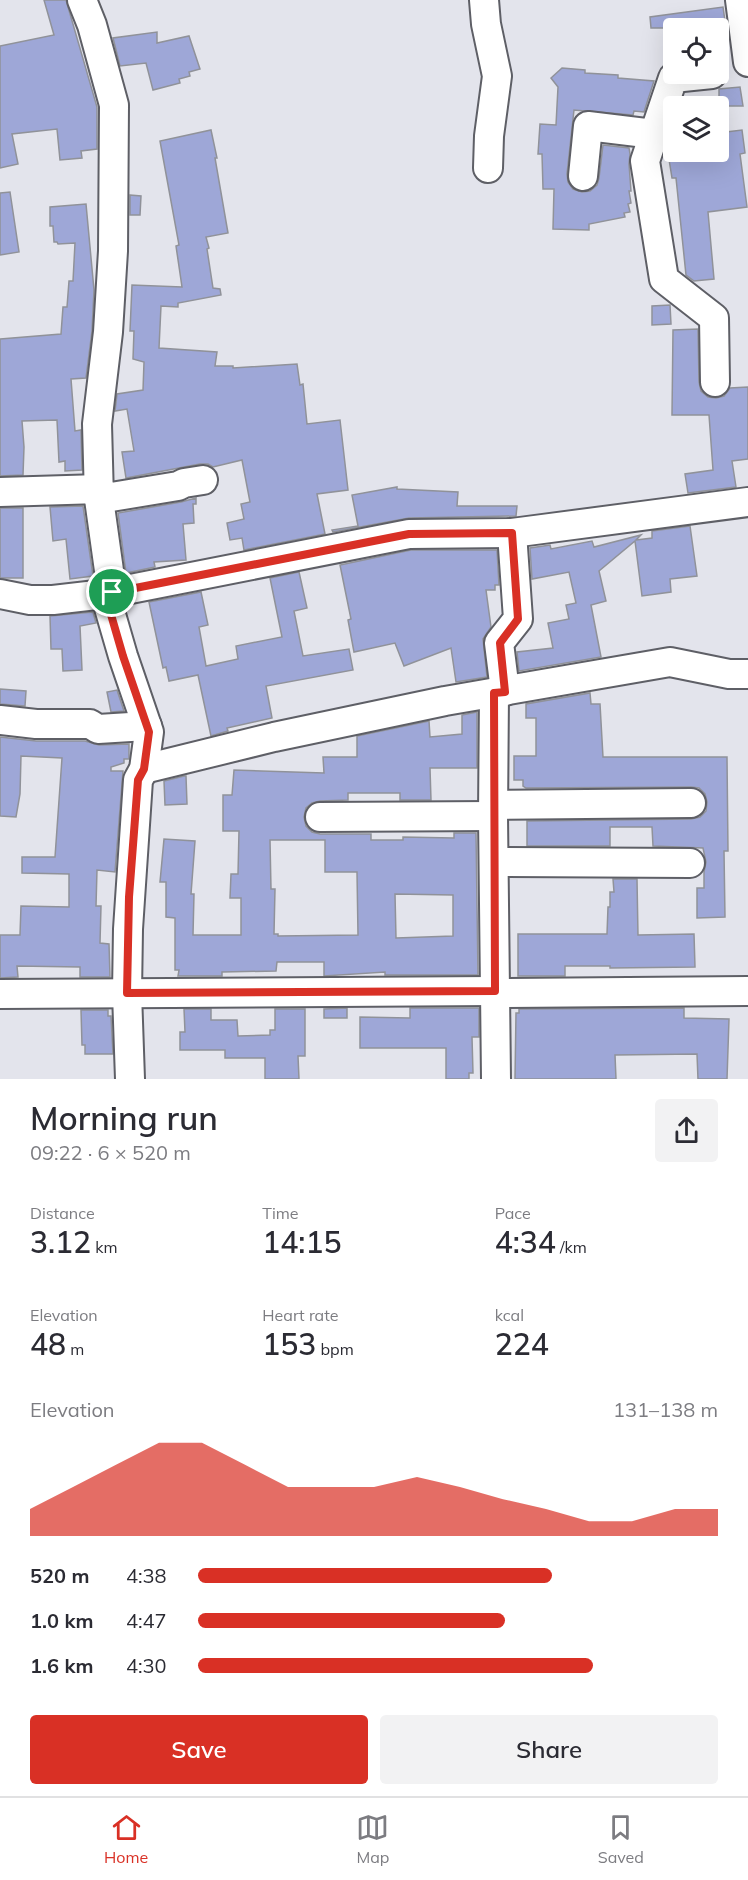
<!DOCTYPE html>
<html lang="en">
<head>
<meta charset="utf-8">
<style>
	:root { --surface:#fff; --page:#f2f2f3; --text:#2b2b33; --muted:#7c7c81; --line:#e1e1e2; --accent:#d93025 }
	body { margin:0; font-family:Mulish,sans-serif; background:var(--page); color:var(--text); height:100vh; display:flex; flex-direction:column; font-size:22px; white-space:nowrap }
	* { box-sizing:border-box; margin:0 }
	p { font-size:20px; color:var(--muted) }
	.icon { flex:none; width:33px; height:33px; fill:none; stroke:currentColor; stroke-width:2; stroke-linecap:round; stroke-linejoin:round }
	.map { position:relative; height:1079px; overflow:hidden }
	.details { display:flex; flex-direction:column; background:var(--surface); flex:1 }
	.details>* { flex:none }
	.controls { position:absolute; left:663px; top:18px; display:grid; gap:12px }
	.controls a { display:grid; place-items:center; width:66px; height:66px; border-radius:6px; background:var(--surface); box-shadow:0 6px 24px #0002; font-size:30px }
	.pin { position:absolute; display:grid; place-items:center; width:51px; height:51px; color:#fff; margin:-26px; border:3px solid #fff; border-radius:50%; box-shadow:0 2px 6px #0007 }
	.round { display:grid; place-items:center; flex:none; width:63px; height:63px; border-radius:6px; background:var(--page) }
	.head { display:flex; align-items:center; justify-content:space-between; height:102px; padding:0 30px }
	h1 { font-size:33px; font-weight:600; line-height:45px }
	.stats { display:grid; grid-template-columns:repeat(3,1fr); gap:9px; height:102px; padding:6px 30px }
	.stats div { display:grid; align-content:center }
	.stats b { font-size:30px; font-weight:600 }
	.stats small { font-size:16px; font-weight:400 }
	.stats p { font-size:16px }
	.chart { height:168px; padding:12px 30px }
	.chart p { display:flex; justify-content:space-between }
	.chart svg { width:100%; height:108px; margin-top:6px; fill:var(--accent); opacity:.7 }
	.action { display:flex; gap:12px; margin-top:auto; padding:12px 30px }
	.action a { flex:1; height:69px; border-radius:6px; background:var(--accent); color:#fff; font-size:24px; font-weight:600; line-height:69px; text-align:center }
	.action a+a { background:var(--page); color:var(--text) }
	ul { padding:0 30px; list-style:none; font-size:20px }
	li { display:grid; grid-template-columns:96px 72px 1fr; align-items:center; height:45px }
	li i { height:15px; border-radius:8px; background:var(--accent) }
	.tabs { display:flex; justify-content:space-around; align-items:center; height:84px; border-top:2px solid var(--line); background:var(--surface); font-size:16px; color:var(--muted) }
	.tabs a { display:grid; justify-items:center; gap:3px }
	.tabs .current { color:var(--accent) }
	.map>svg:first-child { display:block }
</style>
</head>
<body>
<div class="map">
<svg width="748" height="1079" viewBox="0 0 748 1079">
	<rect width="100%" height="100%" fill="#e3e4ec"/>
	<g fill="#9ea7d7" stroke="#909299" stroke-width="1.5" fill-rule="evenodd">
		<path d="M 44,0 L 66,0 L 97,107 L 97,149 L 81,151 L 82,158 L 60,160 L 57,129 L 12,134 L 18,164 L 0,168 L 0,46 L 54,35 Z"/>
		<path d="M 723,7 L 726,28 L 651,28 L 650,17 Z"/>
		<path d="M 157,32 L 157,43 L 189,36 L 200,69 L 189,72 L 190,76 L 179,79 L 180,83 L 153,90 L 146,63 L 120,66 L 113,38 Z"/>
		<path d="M 562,68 L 585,70 L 585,73 L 618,75 L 618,78 L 654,81 L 644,112 L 634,111 L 633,115 L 574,110 L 567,174 L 568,182 L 573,189 L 582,192 L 590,191 L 597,185 L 599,178 L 603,145 L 629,148 L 630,154 L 629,164 L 631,191 L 629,191 L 631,203 L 628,204 L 630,212 L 624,213 L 625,217 L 589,224 L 589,230 L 553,229 L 554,189 L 543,189 L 542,154 L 538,154 L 540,124 L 556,125 L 558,87 L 551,78 Z"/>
		<path d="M 740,87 L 743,106 L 719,106 L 719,89 Z"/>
		<path d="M 211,130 L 217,158 L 215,158 L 228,233 L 206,237 L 209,248 L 207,249 L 213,288 L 220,289 L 221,295 L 178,303 L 178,307 L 161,306 L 159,348 L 217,352 L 215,366 L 233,366 L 233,368 L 297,364 L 300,385 L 303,384 L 307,424 L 340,420 L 348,490 L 317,494 L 325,534 L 244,550 L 242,538 L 230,540 L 227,523 L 244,519 L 241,504 L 250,502 L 242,460 L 213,467 L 208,464 L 200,464 L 126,478 L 122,452 L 134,451 L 127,409 L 115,411 L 117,394 L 143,390 L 144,362 L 133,359 L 134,331 L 130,331 L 132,285 L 182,287 L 176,246 L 179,245 L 160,141 Z"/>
		<path d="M 742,130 L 745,153 L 740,154 L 747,207 L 708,212 L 714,279 L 694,281 L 686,275 L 676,178 L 672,178 L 668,153 L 718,152 L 718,133 Z"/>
		<path d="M 10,192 L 19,252 L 0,255 L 0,193 Z"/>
		<path d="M 130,195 L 141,196 L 140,215 L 130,215 Z"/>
		<path d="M 86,204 L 94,290 L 92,331 L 86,378 L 71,379 L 75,431 L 81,430 L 82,470 L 65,471 L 65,461 L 59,462 L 57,420 L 22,421 L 24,447 L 23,475 L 0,476 L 0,339 L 61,334 L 63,307 L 67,307 L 69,281 L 73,281 L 75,243 L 58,244 L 57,242 L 54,242 L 53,226 L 50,226 L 50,207 Z"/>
		<path d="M 670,305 L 671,324 L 652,325 L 652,306 Z"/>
		<path d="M 698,329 L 699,382 L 701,391 L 708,397 L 716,398 L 724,396 L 730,388 L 748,387 L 748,459 L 732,461 L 736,487 L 688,493 L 685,474 L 713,470 L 709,415 L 672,415 L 673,330 Z"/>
		<path d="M 397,487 L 397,489 L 458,492 L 457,506 L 517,506 L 516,516 L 409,518 L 333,532 L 332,530 L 358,526 L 352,495 Z"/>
		<path d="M 196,498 L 196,504 L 193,504 L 194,523 L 183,524 L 186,560 L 154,562 L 155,567 L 126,573 L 118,513 L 181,502 Z"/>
		<path d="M 83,506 L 93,576 L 70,579 L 66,539 L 53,541 L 50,507 Z"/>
		<rect x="0" y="508" width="23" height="70"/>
		<path d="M 690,526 L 697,576 L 670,579 L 671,592 L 642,596 L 635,541 L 599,571 L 606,601 L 591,605 L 601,657 L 519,671 L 517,652 L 553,648 L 548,623 L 569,619 L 566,605 L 576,603 L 569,572 L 532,579 L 530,548 L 550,545 L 551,549 L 592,541 L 594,547 L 641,535 L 636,540 L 652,538 L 652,531 Z"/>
		<path d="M 411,550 L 497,550 L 499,585 L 495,585 L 495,590 L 486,590 L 491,627 L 483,639 L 487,677 L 456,682 L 451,648 L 404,666 L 395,643 L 354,652 L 348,620 L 351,619 L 340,565 Z"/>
		<path d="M 299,572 L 307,608 L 294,611 L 303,656 L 349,649 L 353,670 L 266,686 L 272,718 L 227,728 L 228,731 L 211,736 L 198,675 L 169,681 L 166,667 L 163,668 L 149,602 L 201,592 L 208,625 L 199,627 L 206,666 L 238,659 L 236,646 L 282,637 L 270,578 Z"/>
		<path d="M 93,612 L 96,623 L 80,626 L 82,670 L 63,671 L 62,649 L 51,649 L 50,616 Z"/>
		<path d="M 0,689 L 26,691 L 25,706 L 0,704 Z"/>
		<path d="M 117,690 L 124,711 L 111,712 L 107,692 Z"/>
		<path d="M 590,693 L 591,704 L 600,704 L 603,757 L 727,757 L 728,851 L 724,851 L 725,917 L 697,918 L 697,888 L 704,888 L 704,872 L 706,862 L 703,848 L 653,846 L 652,827 L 610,827 L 610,846 L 527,846 L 527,821 L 691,819 L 700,817 L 706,811 L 707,802 L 705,794 L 699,788 L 691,787 L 526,788 L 523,786 L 523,780 L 514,780 L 514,756 L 536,756 L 536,718 L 526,718 L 526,704 Z"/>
		<path d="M 477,712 L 477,768 L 430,768 L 431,800 L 400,800 L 400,793 L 348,793 L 348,800 L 320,801 L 312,803 L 306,808 L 304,817 L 306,826 L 312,832 L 320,834 L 371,834 L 371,840 L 403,840 L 403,837 L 454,838 L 454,833 L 476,833 L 478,975 L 385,975 L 385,972 L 324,976 L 324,962 L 277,962 L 276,971 L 222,972 L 222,976 L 178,976 L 179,970 L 175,970 L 175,918 L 166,917 L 166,882 L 160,882 L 164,839 L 195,841 L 191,894 L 194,894 L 193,935 L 241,935 L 241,898 L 230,898 L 231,874 L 238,874 L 239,831 L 223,831 L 223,795 L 232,795 L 234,770 L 324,773 L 323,757 L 357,757 L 357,736 L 429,721 L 430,737 L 462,734 L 462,715 ZM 270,840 L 325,840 L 325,872 L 357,872 L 358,935 L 278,936 L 278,934 L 274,934 L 275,889 L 271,889 ZM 395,894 L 453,895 L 453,936 L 396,938 Z"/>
		<path d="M 0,737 L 36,741 L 85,741 L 99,745 L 129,744 L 129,759 L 124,759 L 124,763 L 111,767 L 111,771 L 123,771 L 115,872 L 97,870 L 96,906 L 101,906 L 100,943 L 109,944 L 110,977 L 80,977 L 80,967 L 17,966 L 18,977 L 0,978 L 0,935 L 20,935 L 21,906 L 69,907 L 69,874 L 22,873 L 22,857 L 55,857 L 62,758 L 21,756 L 20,794 L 16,817 L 0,816 Z"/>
		<path d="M 184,776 L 186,776 L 187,804 L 165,805 L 164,781 Z"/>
		<path d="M 613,879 L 637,879 L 638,935 L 694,934 L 695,967 L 610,968 L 610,966 L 565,966 L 565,976 L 518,976 L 518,934 L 607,934 L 608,907 L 610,907 L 610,892 L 614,892 Z"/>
		<path d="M 347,1008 L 347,1018 L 324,1018 L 324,1009 Z"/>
		<path d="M 410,1008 L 479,1008 L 479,1037 L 472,1037 L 473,1073 L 469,1073 L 469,1079 L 446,1079 L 446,1048 L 360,1048 L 360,1017 L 410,1018 Z"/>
		<path d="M 684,1008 L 684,1018 L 729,1019 L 727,1079 L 698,1079 L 697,1054 L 615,1055 L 616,1079 L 515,1079 L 516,1013 L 519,1013 L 519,1009 Z"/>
		<path d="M 184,1009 L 211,1009 L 211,1020 L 237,1020 L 238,1036 L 270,1035 L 270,1030 L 275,1030 L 275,1009 L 305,1009 L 305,1056 L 298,1056 L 299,1079 L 265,1079 L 265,1058 L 225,1058 L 225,1050 L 180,1050 L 180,1032 L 185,1032 Z"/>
		<path d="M 81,1010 L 108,1010 L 108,1016 L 111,1016 L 113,1054 L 85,1054 L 85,1045 L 82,1045 Z"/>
	</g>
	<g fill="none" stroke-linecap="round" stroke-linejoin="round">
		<g stroke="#5e5f66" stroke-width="32">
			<g id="minor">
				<path d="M 82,0 L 92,25 L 114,105 L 113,251 L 108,332 L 97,424 L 99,499 L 112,592"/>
				<path d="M 484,0 L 486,24 L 497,76 L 489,136 L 488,168"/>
				<path d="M 740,0 L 748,62"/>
				<path d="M 712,74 L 673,78 L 645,161 L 664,279 L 714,318 L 715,382"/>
				<path d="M 583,176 L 588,126 L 654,134"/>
				<path d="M 0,492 L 100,489"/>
				<path d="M 99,499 L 178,486 L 184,483 L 203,480"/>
				<path d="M 0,594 L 30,600 L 53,600 L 105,594 L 409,534 L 512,533 L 748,502"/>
				<path d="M 105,594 L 123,656 L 149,732 L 144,769 L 138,780 L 128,929 L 127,993 L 130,1079"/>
				<path d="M 505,691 L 499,643 L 518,619 L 512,533"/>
				<path d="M 494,693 L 493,816 L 496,1079"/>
				<path d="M 0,720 L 36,724 L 90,724 L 98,729 L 147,726"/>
				<path d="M 144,769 L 274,737 L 445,701 L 670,662 L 729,674 L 748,674"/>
				<path d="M 494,805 L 691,803"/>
				<path d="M 320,817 L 493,816"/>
				<path d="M 494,862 L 690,863"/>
				<path d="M 496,993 L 748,991"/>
				<path d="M 0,994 L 495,991"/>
			</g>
		</g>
		<use href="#minor" stroke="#fff" stroke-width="28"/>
	</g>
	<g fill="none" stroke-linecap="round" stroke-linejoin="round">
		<g stroke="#fff" stroke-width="12">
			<path id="route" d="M 512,533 L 518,619 L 500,643 L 505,692 L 494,693 L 495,991 L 127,993 L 129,897 L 138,780 L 144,769 L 149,732 L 123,656 L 105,594 L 409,534 Z"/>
		</g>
		<use href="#route" stroke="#d93025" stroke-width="8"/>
	</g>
</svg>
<div class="controls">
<a><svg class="icon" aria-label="locate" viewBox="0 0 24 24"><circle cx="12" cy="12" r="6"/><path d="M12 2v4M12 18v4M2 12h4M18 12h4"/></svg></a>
<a><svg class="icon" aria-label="layers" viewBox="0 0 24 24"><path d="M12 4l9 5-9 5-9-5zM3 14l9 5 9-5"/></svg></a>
</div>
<div class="pin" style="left:112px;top:592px;background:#1e9e55"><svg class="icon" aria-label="arrive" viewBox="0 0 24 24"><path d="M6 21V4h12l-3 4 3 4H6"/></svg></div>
</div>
<section class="details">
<div class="head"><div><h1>Morning run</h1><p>09:22 · 6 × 520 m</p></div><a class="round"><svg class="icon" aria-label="share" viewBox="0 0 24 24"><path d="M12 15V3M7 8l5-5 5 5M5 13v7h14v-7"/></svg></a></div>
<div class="stats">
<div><p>Distance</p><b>3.12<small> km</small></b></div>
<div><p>Time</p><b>14:15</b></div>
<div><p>Pace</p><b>4:34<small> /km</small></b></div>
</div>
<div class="stats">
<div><p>Elevation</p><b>48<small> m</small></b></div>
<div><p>Heart rate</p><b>153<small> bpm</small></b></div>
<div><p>kcal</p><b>224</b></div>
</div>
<div class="chart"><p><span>Elevation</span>131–138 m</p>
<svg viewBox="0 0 160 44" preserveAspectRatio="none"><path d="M0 44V33L10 24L20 15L30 6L40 6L50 15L60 24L70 24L80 24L90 20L100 24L110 29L120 33L130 38L140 38L150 33L160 33V44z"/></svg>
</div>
<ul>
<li><b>520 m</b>4:38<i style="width:68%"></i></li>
<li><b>1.0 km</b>4:47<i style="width:59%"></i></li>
<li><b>1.6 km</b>4:30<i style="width:76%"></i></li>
</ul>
<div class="action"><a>Save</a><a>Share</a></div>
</section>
<nav class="tabs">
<a class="current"><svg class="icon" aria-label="home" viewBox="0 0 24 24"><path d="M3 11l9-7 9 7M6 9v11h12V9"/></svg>Home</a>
<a><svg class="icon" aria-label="map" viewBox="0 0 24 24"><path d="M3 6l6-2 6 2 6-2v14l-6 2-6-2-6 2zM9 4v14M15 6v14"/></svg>Map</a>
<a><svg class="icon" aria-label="saved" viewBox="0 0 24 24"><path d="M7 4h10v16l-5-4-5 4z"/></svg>Saved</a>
</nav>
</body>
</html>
